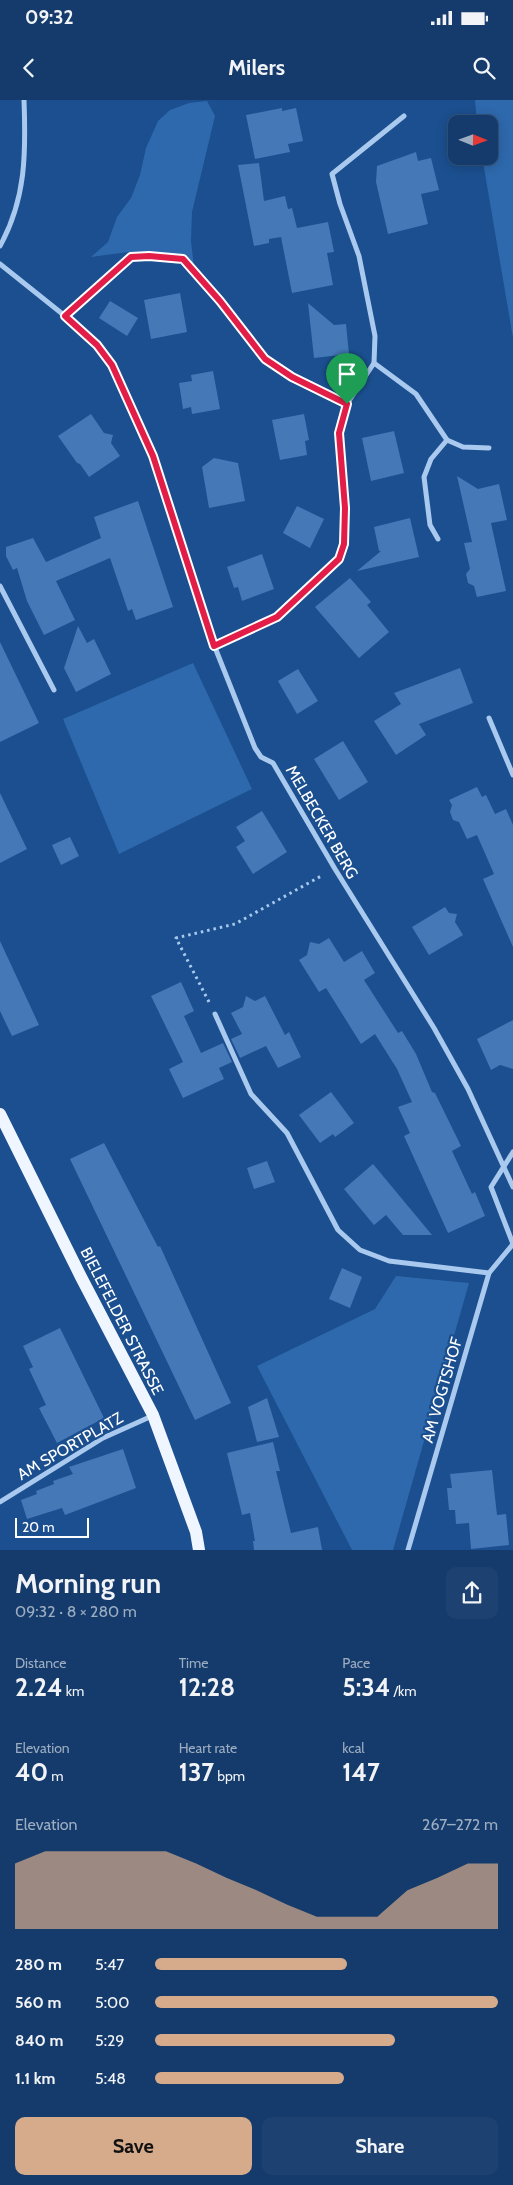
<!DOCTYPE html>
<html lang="en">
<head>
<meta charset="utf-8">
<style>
	:root { --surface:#143b6b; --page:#1d4271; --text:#f1f3f6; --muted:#9dadc1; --line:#33557e; --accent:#d6ab8b }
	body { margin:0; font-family:Cabin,sans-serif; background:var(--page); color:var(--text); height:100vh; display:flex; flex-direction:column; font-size:19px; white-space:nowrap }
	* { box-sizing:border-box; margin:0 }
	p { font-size:16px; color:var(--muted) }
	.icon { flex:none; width:28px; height:28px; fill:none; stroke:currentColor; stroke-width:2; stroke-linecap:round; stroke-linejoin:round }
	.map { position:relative; height:1450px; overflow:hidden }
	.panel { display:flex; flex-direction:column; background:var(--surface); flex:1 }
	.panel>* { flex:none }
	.needle { width:32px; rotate:91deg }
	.controls { position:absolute; left:448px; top:15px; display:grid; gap:10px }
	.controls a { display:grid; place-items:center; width:50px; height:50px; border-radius:10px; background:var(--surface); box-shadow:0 2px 12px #0003,0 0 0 1px var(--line); font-size:25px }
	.scale { position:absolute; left:15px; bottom:12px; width:74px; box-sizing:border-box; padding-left:5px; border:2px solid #fff; border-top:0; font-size:14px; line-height:18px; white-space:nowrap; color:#fff; -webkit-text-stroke:4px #1b4f8f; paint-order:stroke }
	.pin { position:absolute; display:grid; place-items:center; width:42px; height:42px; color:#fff; margin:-51px -21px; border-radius:50% 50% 50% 0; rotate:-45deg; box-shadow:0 0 5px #0007 }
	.pin .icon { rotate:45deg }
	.round { display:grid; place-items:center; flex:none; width:52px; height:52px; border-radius:10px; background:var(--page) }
	.summary { display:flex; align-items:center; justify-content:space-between; height:85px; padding:0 15px }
	h1 { font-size:28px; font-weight:800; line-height:38px }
	.stats { display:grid; grid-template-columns:repeat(3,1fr); gap:8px; height:85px; padding:5px 15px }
	.stats div { display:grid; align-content:center }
	.stats b { font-size:25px; font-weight:800 }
	.stats small { font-size:14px; font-weight:400 }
	.stats p { font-size:14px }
	.chart { height:140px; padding:10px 15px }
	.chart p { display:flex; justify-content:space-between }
	.chart svg { width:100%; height:90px; margin-top:5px; fill:var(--accent); opacity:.7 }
	.action { display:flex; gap:10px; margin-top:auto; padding:10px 15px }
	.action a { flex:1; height:58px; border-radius:10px; background:var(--accent); color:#111; font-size:20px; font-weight:800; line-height:58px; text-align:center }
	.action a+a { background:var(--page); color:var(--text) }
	ul { padding:0 15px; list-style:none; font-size:16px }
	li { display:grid; grid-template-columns:80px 60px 1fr; align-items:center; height:38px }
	li i { height:12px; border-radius:6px; background:var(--accent) }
	.status { display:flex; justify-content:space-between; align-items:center; height:35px; padding:0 25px; background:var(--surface); direction:ltr }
	.status svg { height:14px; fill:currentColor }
	header { display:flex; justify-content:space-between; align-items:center; height:65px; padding:0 15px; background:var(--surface); font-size:22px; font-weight:800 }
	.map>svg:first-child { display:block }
</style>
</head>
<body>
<div class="status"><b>09:32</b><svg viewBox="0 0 49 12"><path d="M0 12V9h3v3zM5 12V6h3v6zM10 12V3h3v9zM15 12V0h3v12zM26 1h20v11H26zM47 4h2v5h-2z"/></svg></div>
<header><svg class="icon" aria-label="back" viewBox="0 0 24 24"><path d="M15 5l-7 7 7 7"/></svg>Milers<svg class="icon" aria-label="search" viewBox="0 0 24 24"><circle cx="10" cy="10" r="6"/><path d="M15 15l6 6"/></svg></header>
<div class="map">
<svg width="513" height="1450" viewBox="0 0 513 1450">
	<rect width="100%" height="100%" fill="#1b4f8f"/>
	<g fill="#2e69ad">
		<path d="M 475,0 L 513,0 L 513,238 L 482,56 L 489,56 L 489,24 L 477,24 Z"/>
		<path d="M 207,1 L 215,16 L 192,112 L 191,141 L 194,167 L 161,153 L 128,152 L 91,157 L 108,142 L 117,117 L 131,98 L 140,75 L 146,48 L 158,21 L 170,10 L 189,3 Z"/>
		<path d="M 193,563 L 252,689 L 119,754 L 63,619 Z"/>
		<path d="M 396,1176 L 469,1183 L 393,1450 L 352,1450 L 257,1266 L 375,1209 Z"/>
	</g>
	<g fill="#4478b7">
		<path d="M 282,8 L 282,11 L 296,8 L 303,41 L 288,44 L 290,52 L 255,59 L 246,15 Z"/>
		<path d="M 416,52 L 418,61 L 431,58 L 439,90 L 421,94 L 428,124 L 388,134 L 376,82 L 377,66 Z"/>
		<path d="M 259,63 L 264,101 L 285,96 L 288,109 L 292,108 L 297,128 L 328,122 L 334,152 L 327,153 L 333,185 L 292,193 L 281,137 L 269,139 L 269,143 L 254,146 L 238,65 Z"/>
		<path d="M 180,193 L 187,232 L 151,239 L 144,200 Z"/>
		<path d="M 110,201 L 138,218 L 127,236 L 99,218 Z"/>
		<path d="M 308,203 L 334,225 L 346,224 L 349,254 L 314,258 Z"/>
		<path d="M 213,271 L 220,309 L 192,314 L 191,307 L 183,309 L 179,283 L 192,281 L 191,275 Z"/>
		<path d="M 91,314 L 104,333 L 113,335 L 111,343 L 120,356 L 89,377 L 80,364 L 77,363 L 58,336 Z"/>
		<path d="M 304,314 L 309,340 L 305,341 L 307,355 L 280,360 L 272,320 Z"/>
		<path d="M 394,331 L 404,373 L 371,381 L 362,338 Z"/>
		<path d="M 214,358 L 238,363 L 245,401 L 209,408 L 202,367 Z"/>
		<path d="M 457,376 L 478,389 L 499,384 L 507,420 L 491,423 L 506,491 L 477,497 L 474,486 L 468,483 L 466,474 L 470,469 L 464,443 L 472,442 Z"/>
		<path d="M 138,401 L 173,507 L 136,520 L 132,509 L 128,511 L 110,458 L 56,481 L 75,520 L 44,535 L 27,501 L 17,468 L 13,470 L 6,456 L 6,447 L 33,438 L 46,462 L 101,438 L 94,417 Z"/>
		<path d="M 297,406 L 324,419 L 310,448 L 283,433 Z"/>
		<path d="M 410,418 L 419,457 L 357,471 L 381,451 L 379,451 L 374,427 Z"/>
		<path d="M 262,454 L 274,489 L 242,501 L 238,487 L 234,488 L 227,467 Z"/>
		<path d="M 350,478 L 371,502 L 367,505 L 389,532 L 359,558 L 315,507 Z"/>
		<path d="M 78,526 L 87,543 L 94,539 L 111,574 L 76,592 L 64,568 Z"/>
		<path d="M 0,542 L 39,623 L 0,642 Z"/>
		<path d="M 460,568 L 473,603 L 419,624 L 426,635 L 396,655 L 374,621 L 401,604 L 394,593 Z"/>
		<path d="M 298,569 L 318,601 L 297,614 L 278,581 Z"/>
		<path d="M 343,641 L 368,682 L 339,700 L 314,659 Z"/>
		<path d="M 477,687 L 482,697 L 486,695 L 495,714 L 506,709 L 513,725 L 513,847 L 483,779 L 494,774 L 477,735 L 467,739 L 459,722 L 453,720 L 450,712 L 452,705 L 449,700 Z"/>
		<path d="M 0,693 L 27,749 L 0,763 Z"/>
		<path d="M 262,711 L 287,752 L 253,774 L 236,747 L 245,741 L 236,727 Z"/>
		<path d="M 70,737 L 79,756 L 61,765 L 52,745 Z"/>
		<path d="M 445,807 L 449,813 L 457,814 L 455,822 L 463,835 L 429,855 L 412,827 Z"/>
		<path d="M 329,838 L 344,862 L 362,851 L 375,873 L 364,880 L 398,933 L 402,931 L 416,954 L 432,992 L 435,993 L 461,1046 L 452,1051 L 472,1094 L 475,1092 L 485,1116 L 448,1133 L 404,1036 L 410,1033 L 398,1007 L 412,1002 L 397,969 L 375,934 L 361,944 L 326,888 L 319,892 L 299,860 L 307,855 L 310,842 L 319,844 Z"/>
		<path d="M 0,841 L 39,925 L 12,936 L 0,911 Z"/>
		<path d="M 181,882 L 194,911 L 184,916 L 201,953 L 223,943 L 232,962 L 219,968 L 224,979 L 183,998 L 169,969 L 183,962 L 151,896 Z"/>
		<path d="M 246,896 L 255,901 L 265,896 L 285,935 L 289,932 L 301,957 L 278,968 L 266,946 L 240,958 L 231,939 L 242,934 L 231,913 L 243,907 Z"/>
		<path d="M 513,920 L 513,969 L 500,965 L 491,970 L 477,939 Z"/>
		<path d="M 331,992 L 354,1023 L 335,1037 L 333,1034 L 320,1043 L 299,1015 Z"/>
		<path d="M 104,1043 L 158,1147 L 160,1146 L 231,1303 L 195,1320 L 70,1059 Z"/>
		<path d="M 267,1061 L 275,1082 L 254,1089 L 247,1068 Z"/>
		<path d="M 373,1064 L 432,1135 L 403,1135 L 386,1115 L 374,1125 L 344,1089 Z"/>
		<path d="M 342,1168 L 362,1177 L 350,1208 L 329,1199 Z"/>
		<path d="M 60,1228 L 104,1318 L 57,1343 L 39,1308 L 46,1305 L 29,1269 L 33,1267 L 23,1246 Z"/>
		<path d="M 267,1298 L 279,1337 L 257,1342 L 248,1307 Z"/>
		<path d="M 273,1342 L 280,1371 L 276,1371 L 291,1433 L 318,1427 L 322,1450 L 254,1450 L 253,1441 L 255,1441 L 250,1413 L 242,1415 L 227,1353 Z"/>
		<path d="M 123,1349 L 136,1388 L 65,1415 L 62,1408 L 27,1419 L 21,1400 L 37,1394 L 36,1391 L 54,1384 L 53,1381 L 73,1374 L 69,1367 Z"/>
		<path d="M 492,1370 L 497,1415 L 506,1414 L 509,1445 L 471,1449 L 469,1423 L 456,1424 L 455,1410 L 449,1410 L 447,1388 L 452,1388 L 450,1374 Z"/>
	</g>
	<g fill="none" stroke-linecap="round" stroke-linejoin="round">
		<g stroke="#a9c9ee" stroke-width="3" stroke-dasharray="2.5 4" stroke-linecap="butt">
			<path d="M 75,207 L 131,157 L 149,156 L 183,159 L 220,201 L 265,259 L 292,277 L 334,298"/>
			<path d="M 209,902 L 176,838 L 235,824 L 323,775"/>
		</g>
		<g stroke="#a9c9ee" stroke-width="5">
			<path d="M 0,146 C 26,99 26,53 24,0"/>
			<path d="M 0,164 L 65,216 L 97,245 L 112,265 L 153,356 L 214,545 L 255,648 L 261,657 L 273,663 L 335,769 L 434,928 L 468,989 L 513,1087"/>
			<path d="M 374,263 L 416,294 L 447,340 L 431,359 L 424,377 L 430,425 L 438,439"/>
			<path d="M 447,340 L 463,347 L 489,348"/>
			<path d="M 0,486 L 54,590"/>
			<path d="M 214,545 L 277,517 L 339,459 L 344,444 L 345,408 L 339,333 L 347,304 L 374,263 L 375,236 L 359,156 L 340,104 L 332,74 L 404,16"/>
			<path d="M 489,618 L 513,675"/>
			<path d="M 215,914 L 251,994 L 287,1033 L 338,1130 L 360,1150 L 389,1161 L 489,1173"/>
			<path d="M 513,1144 L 491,1087 L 513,1052"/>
			<path d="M 0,1402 L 103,1338 L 152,1316"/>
			<path d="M 408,1450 L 489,1173 L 513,1144"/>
		</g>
		<path stroke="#f0f6ff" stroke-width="12" d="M 0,1014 L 81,1177 L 153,1315 L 196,1432 L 199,1450"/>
	</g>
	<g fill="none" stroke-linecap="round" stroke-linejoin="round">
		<g stroke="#fff" stroke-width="10">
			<path id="route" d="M 149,156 L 183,159 L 220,201 L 265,259 L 292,277 L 347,304 L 339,333 L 345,408 L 344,444 L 339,459 L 277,517 L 214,546 L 153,356 L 112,265 L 97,245 L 65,216 L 131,157 Z"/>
		</g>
		<use href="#route" stroke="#e11d48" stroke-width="6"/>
	</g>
	<g text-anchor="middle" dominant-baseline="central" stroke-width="4.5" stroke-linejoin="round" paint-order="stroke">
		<g font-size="16" fill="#fff" stroke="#1b4f8f">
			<text transform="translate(322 722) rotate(60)">MELBECKER BERG</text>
			<text transform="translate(122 1221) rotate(63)">BIELEFELDER STRASSE</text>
			<text transform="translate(442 1290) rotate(-74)">AM VOGTSHOF</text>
			<text transform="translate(70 1346) rotate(-30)">AM SPORTPLATZ</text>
		</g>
	</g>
</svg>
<div class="controls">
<a><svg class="needle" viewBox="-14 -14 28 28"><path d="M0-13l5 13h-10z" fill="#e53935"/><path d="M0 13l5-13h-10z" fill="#9dadc1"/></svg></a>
</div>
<div class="scale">20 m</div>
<div class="pin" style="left:347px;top:304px;background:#1e9e55"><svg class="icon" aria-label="arrive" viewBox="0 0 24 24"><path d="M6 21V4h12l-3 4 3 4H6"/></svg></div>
</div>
<section class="panel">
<div class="summary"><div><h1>Morning run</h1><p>09:32 · 8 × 280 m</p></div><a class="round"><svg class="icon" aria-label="share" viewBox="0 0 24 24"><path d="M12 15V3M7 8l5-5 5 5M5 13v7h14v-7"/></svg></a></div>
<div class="stats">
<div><p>Distance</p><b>2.24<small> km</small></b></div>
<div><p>Time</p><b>12:28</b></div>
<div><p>Pace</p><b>5:34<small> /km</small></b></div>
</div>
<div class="stats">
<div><p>Elevation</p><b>40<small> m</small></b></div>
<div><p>Heart rate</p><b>137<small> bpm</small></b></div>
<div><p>kcal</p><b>147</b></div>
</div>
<div class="chart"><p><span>Elevation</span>267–272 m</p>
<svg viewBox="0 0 160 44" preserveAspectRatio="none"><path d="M0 44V12L10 6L20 6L30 6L40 6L50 6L60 12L70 19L80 25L90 32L100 38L110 38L120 38L130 25L140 19L150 12L160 12V44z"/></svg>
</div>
<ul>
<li><b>280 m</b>5:47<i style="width:56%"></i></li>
<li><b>560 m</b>5:00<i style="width:100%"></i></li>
<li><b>840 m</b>5:29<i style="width:70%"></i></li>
<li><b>1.1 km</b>5:48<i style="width:55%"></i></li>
</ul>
<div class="action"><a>Save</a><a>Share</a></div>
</section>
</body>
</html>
